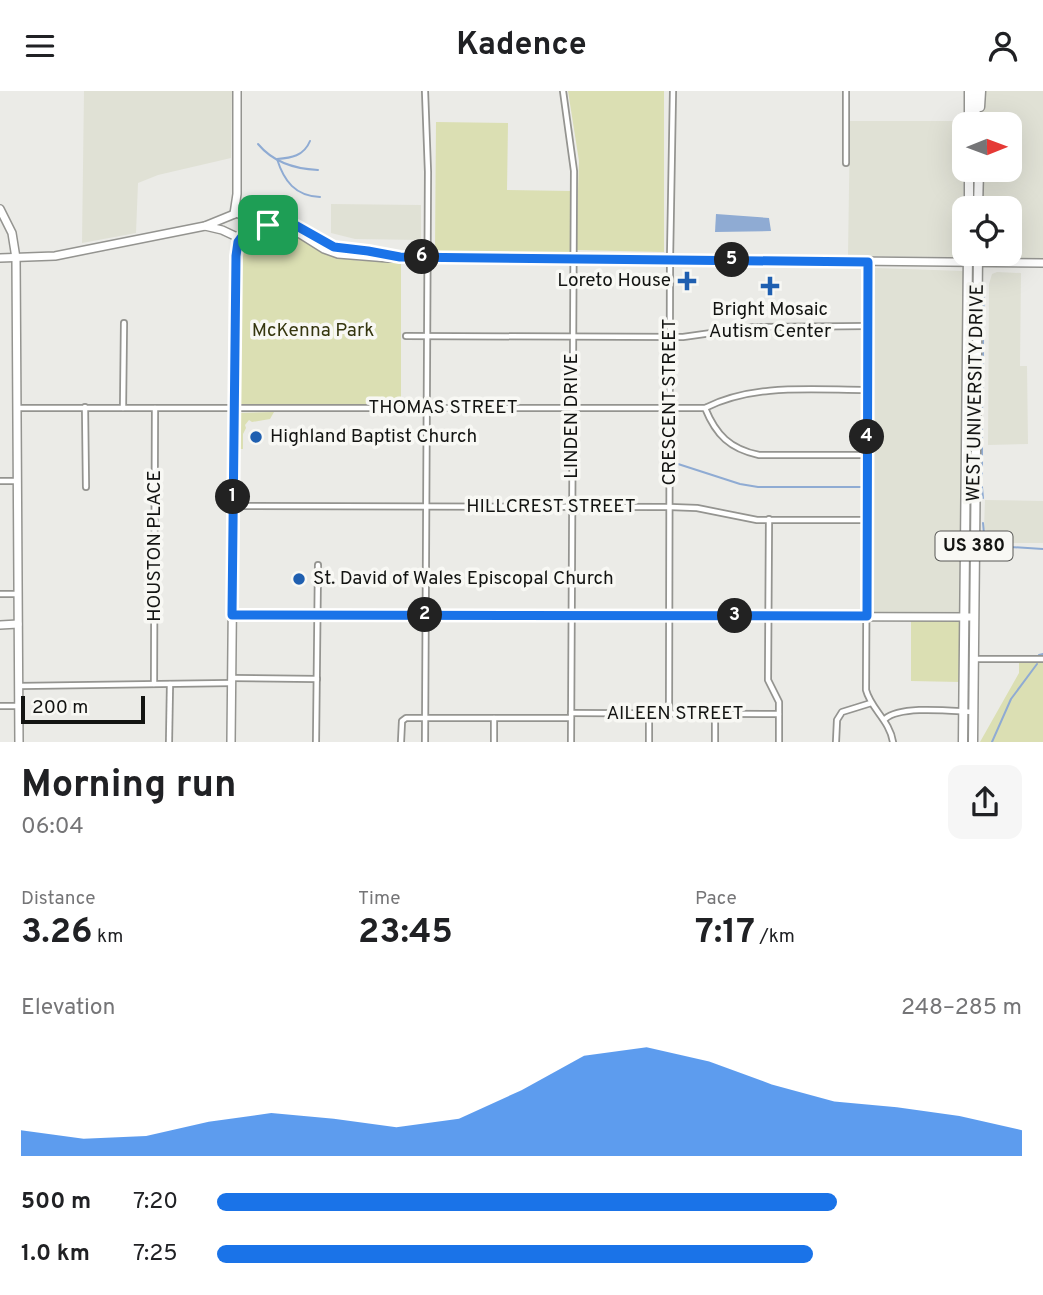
<!DOCTYPE html>
<html lang="en">
<head>
<meta charset="utf-8">
<style>
	:root { --surface:#fff; --page:#f6f6f6; --text:#202124; --muted:#757577; --accent:#1a73e8 }
	body { margin:0; font-family:Overpass,sans-serif; background:var(--page); color:var(--text); height:100vh; display:flex; flex-direction:column; font-size:26px; white-space:nowrap }
	* { box-sizing:border-box; margin:0 }
	p { font-size:23px; color:var(--muted) }
	.icon { flex:none; width:38px; height:38px; fill:none; stroke:currentColor; stroke-width:2; stroke-linecap:round; stroke-linejoin:round }
	.map { position:relative; height:651px; overflow:hidden }
	.sheet { display:flex; flex-direction:column; background:var(--surface); flex:1 }
	.sheet>* { flex:none }
	.needle { width:46px; rotate:89deg }
	.controls { position:absolute; left:952px; top:21px; display:grid; gap:14px }
	.controls a { display:grid; place-items:center; width:70px; height:70px; border-radius:14px; background:var(--surface); box-shadow:0 7px 28px #0002; font-size:35px }
	.scale { position:absolute; left:21px; bottom:18px; width:124px; box-sizing:border-box; padding-left:7px; border:4px solid #131412; border-top:0; font-size:19px; line-height:24px; white-space:nowrap; color:#131412; -webkit-text-stroke:5px #f8f8f4; paint-order:stroke }
	.pin { position:absolute; display:grid; place-items:center; width:60px; height:60px; color:#fff; margin:-30px; border-radius:14px; box-shadow:0 4px 10px #0006 }
	.km { position:absolute; width:35px; height:35px; margin:-18px; border-radius:50%; background:#222; color:#fff; font-size:19px; line-height:35px; text-align:center }
	.round { display:grid; place-items:center; flex:none; width:74px; height:74px; border-radius:14px; background:var(--page) }
	.overview { display:flex; align-items:center; justify-content:space-between; height:119px; padding:0 21px }
	h1 { font-size:38px; font-weight:700; line-height:52px }
	.stats { display:grid; grid-template-columns:repeat(3,1fr); gap:10px; height:119px; padding:7px 21px }
	.stats div { display:grid; align-content:center }
	.stats b { font-size:35px; font-weight:700 }
	.stats small { font-size:19px; font-weight:400 }
	.stats p { font-size:19px }
	.chart { height:196px; padding:14px 21px }
	.chart p { display:flex; justify-content:space-between }
	.chart svg { width:100%; height:126px; margin-top:7px; fill:var(--accent); opacity:.7 }
	ul { padding:0 21px; list-style:none; font-size:23px }
	li { display:grid; grid-template-columns:112px 84px 1fr; align-items:center; height:52px }
	li i { height:18px; border-radius:9px; background:var(--accent) }
	header { display:flex; justify-content:space-between; align-items:center; height:91px; padding:0 21px; background:var(--surface); font-size:32px; font-weight:700 }
	.map>svg:first-child { display:block }
</style>
</head>
<body>
<header><svg class="icon" aria-label="menu" viewBox="0 0 24 24"><path d="M4 6h16M4 12h16M4 18h16"/></svg>Kadence<svg class="icon" aria-label="person" viewBox="0 0 24 24"><circle cx="12" cy="8" r="4"/><path d="M4 21q1-7 8-7t8 7"/></svg></header>
<div class="map">
<svg width="1043" height="651" viewBox="0 0 1043 651">
	<rect width="100%" height="100%" fill="#ebebe7"/>
	<g fill="#e0e1d5">
		<path d="M 84,0 L 232,0 L 231,67 L 158,84 L 138,92 L 136,142 L 82,152 Z"/>
		<path d="M 981,0 L 1043,0 L 1043,168 L 981,165 L 981,163 L 1010,163 L 1010,117 L 981,117 L 980,79 L 1010,79 L 1010,33 L 980,33 Z"/>
		<path d="M 850,30 L 964,30 L 963,161 L 959,166 L 848,165 Z"/>
		<path d="M 331,113 L 421,114 L 421,149 L 355,148 L 331,142 Z"/>
		<path d="M 874,177 L 964,180 L 960,521 L 871,521 Z"/>
		<path d="M 997,181 L 1021,182 L 1020,275 L 1027,275 L 1028,353 L 988,354 L 989,193 L 992,183 Z"/>
		<path d="M 985,409 L 1043,410 L 1043,452 L 1010,452 L 984,438 Z"/>
	</g>
	<g fill="#dbdfb3">
		<path d="M 568,0 L 664,0 L 664,161 L 576,159 L 579,70 Z"/>
		<path d="M 436,31 L 508,32 L 507,99 L 571,100 L 570,162 L 438,160 L 435,158 Z"/>
		<path d="M 276,142 C 299,141 312,159 333,165 C 354,172 379,169 401,170 L 401,317 L 235,318 L 236,165 L 246,148 Z"/>
		<path d="M 274,321 L 270,328 L 252,331 L 249,329 L 245,334 L 246,337 L 243,343 L 243,358 L 237,358 L 235,322 Z"/>
		<path d="M 911,528 L 960,530 L 960,591 L 911,590 Z"/>
		<path d="M 1043,571 L 1043,651 L 980,651 L 1019,582 L 1019,572 Z"/>
	</g>
	<path fill="#8fabd3" d="M 716,123 L 769,127 L 771,140 L 715,141 Z"/>
	<g fill="none" stroke-linecap="round" stroke-linejoin="round">
		<g stroke="#8fabd3" stroke-width="2">
			<path d="M 310,50 C 304,65 291,67 277,68 C 284,90 295,105 320,106"/>
			<path d="M 258,53 C 273,71 295,78 318,79"/>
			<path d="M 983,238 L 984,194"/>
			<path d="M 983,244 L 983,275"/>
			<path d="M 982,320 L 983,282"/>
			<path d="M 675,372 L 740,393 L 758,396 L 864,396"/>
			<path d="M 982,386 L 982,331"/>
			<path d="M 871,394 L 873,393"/>
			<path d="M 982,396 L 983,407"/>
			<path d="M 983,432 L 984,443 L 1010,456 L 1043,458"/>
			<path d="M 1039,564 L 1043,563"/>
			<path d="M 992,651 L 1011,608 L 1037,573"/>
		</g>
		<g stroke="#949490" stroke-width="8">
			<g id="street">
				<path d="M 425,0 L 428,81 L 425,651"/>
				<path d="M 563,0 L 574,80 L 571,651"/>
				<path d="M 846,72 L 846,0"/>
				<path d="M 868,171 L 866,599 C 871,618 890,630 893,651"/>
				<path d="M 406,245 L 683,246 L 754,236 L 868,235"/>
				<path d="M 85,316 L 86,396"/>
				<path d="M 17,317 L 705,317 C 755,292 813,299 868,299"/>
				<path d="M 123,317 L 124,232"/>
				<path d="M 705,317 C 716,344 730,358 759,364 L 867,364"/>
				<path d="M 0,390 L 17,390"/>
				<path d="M 234,415 L 670,416 L 697,417 L 757,429 L 867,429"/>
				<path d="M 769,428 L 768,589 L 779,611 L 779,651"/>
				<path d="M 0,503 L 18,503"/>
				<path d="M 974,568 L 1043,568"/>
				<path d="M 232,587 L 317,588"/>
				<path d="M 154,593 L 155,317"/>
				<path d="M 19,595 L 231,592"/>
				<path d="M 0,615 L 18,615"/>
				<path d="M 571,622 L 779,623"/>
				<path d="M 649,623 L 649,651"/>
				<path d="M 669,623 L 670,168 L 673,0"/>
				<path d="M 885,628 C 901,614 951,620 973,621"/>
				<path d="M 169,651 L 170,593"/>
				<path d="M 316,651 L 318,474"/>
				<path d="M 401,651 L 402,630 L 406,627 L 571,627"/>
				<path d="M 494,651 L 494,627"/>
				<path d="M 715,651 L 715,623"/>
				<path d="M 836,651 L 837,629 L 842,621 L 871,612"/>
			</g>
		</g>
		<g stroke="#949490" stroke-width="10">
			<g id="secondary">
				<path d="M 0,118 L 12,142 L 16,167 L 19,651"/>
				<path d="M 234,123 L 237,103 L 237,0"/>
				<path d="M 205,135 L 222,139 L 237,146 L 261,140 L 287,138 L 297,141 L 324,158 L 338,163 L 388,167 L 572,167 L 1043,172"/>
				<path d="M 0,167 L 55,165 L 205,135 L 237,122 L 261,134 L 295,134 L 334,156 L 385,163"/>
				<path d="M 232,524 L 970,526"/>
				<path d="M 0,534 L 18,533"/>
				<path d="M 231,651 L 236,165 L 240,146"/>
			</g>
		</g>
		<g stroke="#949490" stroke-width="11">
			<g id="primary">
				<path d="M 969,0 L 969,33"/>
				<path d="M 975,0 L 976,33"/>
				<path d="M 980,16 L 981,0"/>
				<path d="M 969,117 L 969,79"/>
				<path d="M 978,117 L 979,79"/>
				<path d="M 963,651 L 968,163"/>
				<path d="M 973,651 L 978,163"/>
			</g>
		</g>
		<use href="#street" stroke="#fff" stroke-width="4.5"/>
		<use href="#secondary" stroke="#fff" stroke-width="7"/>
		<use href="#primary" stroke="#fff" stroke-width="8"/>
	</g>
	<g fill="none" stroke-linecap="round" stroke-linejoin="round">
		<g stroke="#fff" stroke-width="14">
			<path id="route" d="M 246,126 L 253,131 L 261,134 L 295,134 L 334,156 L 368,160 L 400,166 L 868,171 L 867,525 L 232,524 L 236,165 L 238,151 L 249,136 Z"/>
		</g>
		<use href="#route" stroke="#1a73e8" stroke-width="9"/>
	</g>
	<g fill="#1f5fb0" stroke="#f8f8f4" stroke-width="2.5">
		<path d="M683.5 179.5h7v7h7v7h-7v7h-7v-7h-7v-7h7z"/>
		<path d="M766.5 184.5h7v7h7v7h-7v7h-7v-7h-7v-7h7z"/>
		<circle cx="256" cy="346" r="7"/>
		<circle cx="299" cy="488" r="7"/>
	</g>
	<g text-anchor="middle" dominant-baseline="central" stroke-width="7" stroke-linejoin="round" paint-order="stroke">
		<rect fill="#f8f8f4" stroke="#585856" stroke-width="2" x="935.5" y="440.5" width="77" height="29" rx="5"/>
		<g font-size="18" font-weight="bold" fill="#131412">
			<text x="974" y="455">US 380</text>
		</g>
		<g font-size="19" fill="#131412" stroke="#f8f8f4" text-anchor="start">
			<text x="671" y="190" text-anchor="end">Loreto House</text>
			<text x="770" y="219" text-anchor="middle">Bright Mosaic<tspan x="770" dy="22">Autism Center</tspan></text>
			<text x="270" y="346">Highland Baptist Church</text>
			<text x="313" y="488">St. David of Wales Episcopal Church</text>
		</g>
		<g font-size="19" fill="#35360f" stroke="#f8f8f4">
			<text x="313" y="240">McKenna Park</text>
		</g>
		<g font-size="19" fill="#131412" stroke="#f8f8f4">
			<text transform="translate(976 302) rotate(-89)">WEST UNIVERSITY DRIVE</text>
			<text transform="translate(670 311) rotate(-90)">CRESCENT STREET</text>
			<text x="443" y="317">THOMAS STREET</text>
			<text transform="translate(572 325) rotate(-90)">LINDEN DRIVE</text>
			<text x="551" y="416">HILLCREST STREET</text>
			<text transform="translate(155 455) rotate(-90)">HOUSTON PLACE</text>
			<text x="675" y="623">AILEEN STREET</text>
		</g>
	</g>
</svg>
<div class="controls">
<a><svg class="needle" viewBox="-14 -14 28 28"><path d="M0-13l5 13h-10z" fill="#e53935"/><path d="M0 13l5-13h-10z" fill="#757577"/></svg></a>
<a><svg class="icon" aria-label="locate" viewBox="0 0 24 24"><circle cx="12" cy="12" r="6"/><path d="M12 2v4M12 18v4M2 12h4M18 12h4"/></svg></a>
</div>
<div class="scale">200 m</div>
<div class="pin" style="left:268px;top:134px;background:#1e9e55"><svg class="icon" aria-label="arrive" viewBox="0 0 24 24"><path d="M6 21V4h12l-3 4 3 4H6"/></svg></div>
<b class="km" style="left:233px;top:406px">1</b>
<b class="km" style="left:425px;top:524px">2</b>
<b class="km" style="left:735px;top:525px">3</b>
<b class="km" style="left:867px;top:346px">4</b>
<b class="km" style="left:732px;top:169px">5</b>
<b class="km" style="left:422px;top:166px">6</b>
</div>
<section class="sheet">
<div class="overview"><div><h1>Morning run</h1><p>06:04</p></div><a class="round"><svg class="icon" aria-label="share" viewBox="0 0 24 24"><path d="M12 15V3M7 8l5-5 5 5M5 13v7h14v-7"/></svg></a></div>
<div class="stats">
<div><p>Distance</p><b>3.26<small> km</small></b></div>
<div><p>Time</p><b>23:45</b></div>
<div><p>Pace</p><b>7:17<small> /km</small></b></div>
</div>
<div class="chart"><p><span>Elevation</span>248–285 m</p>
<svg viewBox="0 0 160 44" preserveAspectRatio="none"><path d="M0 44V35L10 38L20 37L30 32L40 29L50 31L60 34L70 31L80 21L90 9L100 6L110 11L120 19L130 25L140 27L150 30L160 35V44z"/></svg>
</div>
<ul>
<li><b>500 m</b>7:20<i style="width:77%"></i></li>
<li><b>1.0 km</b>7:25<i style="width:74%"></i></li>
</ul>
</section>
</body>
</html>
